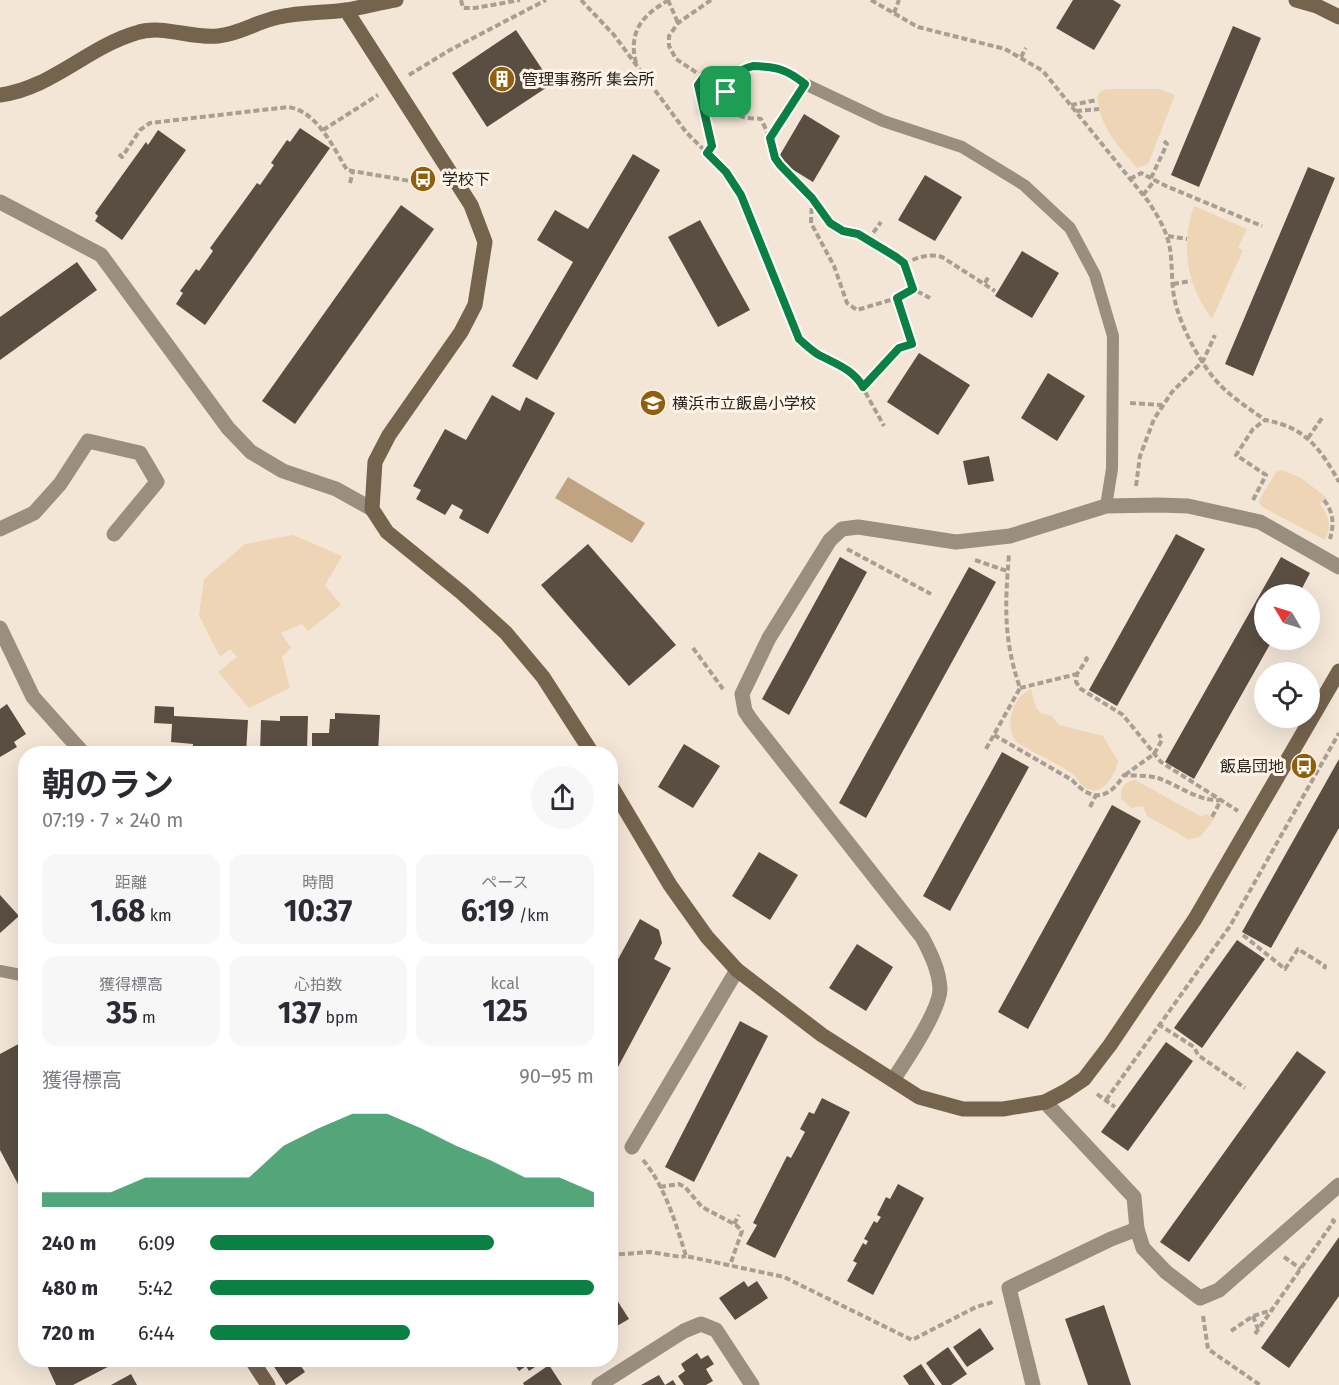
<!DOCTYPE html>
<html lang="ja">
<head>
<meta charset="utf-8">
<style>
	:root { --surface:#fff; --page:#f7f7f7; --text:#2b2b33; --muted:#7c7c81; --accent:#0b8043 }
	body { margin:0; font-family:"Fira Sans","Noto Sans JP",sans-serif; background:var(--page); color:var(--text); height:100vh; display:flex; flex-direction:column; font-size:22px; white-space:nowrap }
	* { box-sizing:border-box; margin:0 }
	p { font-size:20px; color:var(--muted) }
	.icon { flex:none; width:33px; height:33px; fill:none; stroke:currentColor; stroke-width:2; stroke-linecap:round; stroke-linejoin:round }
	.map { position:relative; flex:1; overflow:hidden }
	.drawer { position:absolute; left:18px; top:746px; width:600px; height:621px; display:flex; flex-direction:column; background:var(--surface); border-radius:24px; box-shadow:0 6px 24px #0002 }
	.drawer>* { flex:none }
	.needle { width:39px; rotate:308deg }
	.tools { position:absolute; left:1254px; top:584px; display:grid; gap:12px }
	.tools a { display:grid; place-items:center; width:66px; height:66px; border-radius:50%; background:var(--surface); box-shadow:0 6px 24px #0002; font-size:30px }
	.pin { position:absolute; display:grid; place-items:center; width:51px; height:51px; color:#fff; margin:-26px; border-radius:12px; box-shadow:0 3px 9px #0006 }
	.round { display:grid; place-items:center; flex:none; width:63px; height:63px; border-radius:32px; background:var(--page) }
	.overview { display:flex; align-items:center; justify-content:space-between; height:102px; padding:0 24px }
	h1 { font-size:33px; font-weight:700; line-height:45px }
	.metrics { display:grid; grid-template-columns:repeat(3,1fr); gap:9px; height:102px; padding:6px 24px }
	.metrics div { display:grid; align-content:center; border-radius:15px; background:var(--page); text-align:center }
	.metrics b { font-size:30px; font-weight:700 }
	.metrics small { font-size:16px; font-weight:400 }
	.metrics p { font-size:16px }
	.chart { height:168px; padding:12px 24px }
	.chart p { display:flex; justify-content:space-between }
	.chart svg { width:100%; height:108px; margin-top:6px; fill:var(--accent); opacity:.7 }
	ul { padding:0 24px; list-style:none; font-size:20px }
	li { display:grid; grid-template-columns:96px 72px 1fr; align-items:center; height:45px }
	li i { height:15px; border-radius:8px; background:var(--accent) }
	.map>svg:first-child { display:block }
</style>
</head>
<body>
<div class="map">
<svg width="1339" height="1385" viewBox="0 0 1339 1385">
	<rect width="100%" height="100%" fill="#f3e6d7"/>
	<g fill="#eed5b5">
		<path d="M 1107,89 L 1160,89 L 1175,95 L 1148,164 L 1137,168 C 1117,144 1101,129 1097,97 L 1101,91 Z"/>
		<path d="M 1194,206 L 1247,229 L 1238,248 L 1243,250 L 1212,319 C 1187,286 1180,246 1194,206 Z"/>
		<path d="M 1282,470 L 1301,478 L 1326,497 L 1320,504 C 1329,515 1332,527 1325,540 L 1262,507 L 1259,502 L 1261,497 L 1276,472 Z"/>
		<path d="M 293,535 L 342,556 L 325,585 L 341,605 L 308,631 L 302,624 L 281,633 L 291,648 L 282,657 L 290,688 L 249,708 L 218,672 L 237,657 L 230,649 L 220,657 L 199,615 L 204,579 L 245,544 Z"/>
		<path d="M 1031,689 L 1036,708 L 1041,713 L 1052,716 L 1059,725 L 1103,736 L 1118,761 C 1115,776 1101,800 1083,786 C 1078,782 1076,775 1070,772 C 1053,761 1033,753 1016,742 C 1004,726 1012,697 1031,689 Z"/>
		<path d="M 1135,780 L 1202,817 L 1205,814 L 1215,818 L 1200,837 L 1188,839 L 1181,836 L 1181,835 L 1147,816 L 1143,806 L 1131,808 L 1122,800 C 1119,790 1124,782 1135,780 Z"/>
	</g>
	<path fill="#c0a481" d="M 568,477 L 645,523 L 632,543 L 555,498 Z"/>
	<g fill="#594e41">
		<path d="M 1073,0 L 1113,0 L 1121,5 L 1094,50 L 1056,28 Z"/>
		<path d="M 1233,26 L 1261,38 L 1199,187 L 1171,175 Z"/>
		<path d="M 516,30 L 552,84 L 487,127 L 452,73 Z"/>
		<path d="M 804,114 L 840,136 L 813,182 L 777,160 Z"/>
		<path d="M 300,128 L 330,148 L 205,325 L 176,304 L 183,293 L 180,291 L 196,269 L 199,271 L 213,251 L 210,248 L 257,183 L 260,185 L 274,165 L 271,163 L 287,140 L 290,142 Z"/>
		<path d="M 158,130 L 186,150 L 122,240 L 95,221 L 98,216 L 95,213 L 146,142 L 148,145 Z"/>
		<path d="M 633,154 L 660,170 L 537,380 L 512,366 L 573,262 L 537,240 L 555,210 L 588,229 Z"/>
		<path d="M 1308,167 L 1335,178 L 1253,376 L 1225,364 Z"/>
		<path d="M 925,175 L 962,197 L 935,241 L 898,220 Z"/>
		<path d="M 401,205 L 434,229 L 295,424 L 262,401 Z"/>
		<path d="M 700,220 L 750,310 L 718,327 L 668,237 Z"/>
		<path d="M 1022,251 L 1059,273 L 1032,318 L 995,296 Z"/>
		<path d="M 77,262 L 97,290 L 0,360 L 0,317 Z"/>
		<path d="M 919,353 L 970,385 L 938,435 L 887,402 Z"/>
		<path d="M 1048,373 L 1085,396 L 1057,441 L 1021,418 Z"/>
		<path d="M 492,395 L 520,411 L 526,397 L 555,413 L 488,534 L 459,518 L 463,510 L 452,504 L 445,515 L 416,499 L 421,490 L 413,486 L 445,429 L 466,440 Z"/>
		<path d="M 989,456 L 994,481 L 968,485 L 963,461 Z"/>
		<path d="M 1176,534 L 1205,549 L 1117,706 L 1089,690 Z"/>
		<path d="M 588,544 L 676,645 L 629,686 L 541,585 Z"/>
		<path d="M 840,557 L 867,572 L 789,715 L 762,699 Z"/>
		<path d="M 1281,557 L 1310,573 L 1299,594 L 1264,594 L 1264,639 L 1273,639 L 1194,779 L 1165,762 Z"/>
		<path d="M 969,567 L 996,582 L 866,818 L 839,803 Z"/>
		<path d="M 7,704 L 26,734 L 14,742 L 17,747 L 0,757 L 0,709 Z"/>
		<path d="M 155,706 L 174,707 L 174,716 L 248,720 L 246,753 L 193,749 L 193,744 L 171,742 L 172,724 L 154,723 Z"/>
		<path d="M 335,713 L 380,715 L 378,753 L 260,753 L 261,720 L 280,721 L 280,716 L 308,716 L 307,749 L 312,749 L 312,733 L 329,733 L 330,719 L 335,719 Z"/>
		<path d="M 684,744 L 720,766 L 693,808 L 658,787 Z"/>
		<path d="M 1002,752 L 1029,767 L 950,911 L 923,896 Z"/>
		<path d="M 1339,759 L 1339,828 L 1271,948 L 1242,932 Z"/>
		<path d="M 1112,805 L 1141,821 L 1028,1029 L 998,1012 Z"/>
		<path d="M 759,852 L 798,875 L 770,920 L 732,896 Z"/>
		<path d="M 0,895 L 19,916 L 0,933 Z"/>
		<path d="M 640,919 L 659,930 L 662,943 L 654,959 L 671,968 L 610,1082 L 610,974 Z"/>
		<path d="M 1237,940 L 1265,959 L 1202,1048 L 1174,1028 Z"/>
		<path d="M 857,944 L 893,967 L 866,1011 L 829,988 Z"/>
		<path d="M 740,1021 L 768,1036 L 694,1182 L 665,1167 Z"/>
		<path d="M 26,1040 L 26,1182 L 19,1186 L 0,1150 L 0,1054 Z"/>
		<path d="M 1166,1042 L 1193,1061 L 1128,1151 L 1101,1132 Z"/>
		<path d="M 1297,1051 L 1326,1072 L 1189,1262 L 1160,1242 Z"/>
		<path d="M 822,1098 L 850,1112 L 775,1258 L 746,1244 L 757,1225 L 753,1223 L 787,1156 L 791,1158 L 805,1132 L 800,1129 L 809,1112 L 814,1114 Z"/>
		<path d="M 898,1184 L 924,1198 L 873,1295 L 847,1281 L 857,1263 L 853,1261 L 863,1243 L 866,1245 L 868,1241 L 864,1239 L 874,1221 L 877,1223 L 881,1217 L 877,1215 L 886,1197 L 890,1199 Z"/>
		<path d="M 1339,1237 L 1339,1296 L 1289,1368 L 1261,1348 Z"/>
		<path d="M 744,1281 L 748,1287 L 757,1281 L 768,1298 L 735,1320 L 719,1298 Z"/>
		<path d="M 610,1289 L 629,1319 L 610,1330 Z"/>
		<path d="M 1104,1305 L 1131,1385 L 1088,1385 L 1065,1319 Z"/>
		<path d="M 980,1328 L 994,1349 L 967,1367 L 953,1347 Z"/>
		<path d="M 948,1347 L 967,1374 L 951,1385 L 942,1385 L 926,1363 Z"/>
		<path d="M 697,1353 L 701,1359 L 708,1355 L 714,1364 L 706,1369 L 713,1381 L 706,1385 L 684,1385 L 678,1376 L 685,1371 L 681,1364 Z"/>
		<path d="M 44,1359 L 123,1359 L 73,1385 L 56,1385 Z"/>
		<path d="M 269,1359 L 296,1359 L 305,1372 L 286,1385 Z"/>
		<path d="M 511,1359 L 547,1359 L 529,1371 L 526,1366 L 519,1371 Z"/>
		<path d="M 921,1364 L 935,1385 L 909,1385 L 903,1376 Z"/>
		<path d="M 549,1365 L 562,1385 L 524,1385 L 523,1383 Z"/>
		<path d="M 131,1374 L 137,1385 L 111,1385 Z"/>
		<path d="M 659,1375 L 665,1385 L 673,1380 L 676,1385 L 641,1385 Z"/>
	</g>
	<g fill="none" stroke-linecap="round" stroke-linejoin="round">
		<g stroke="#a99e93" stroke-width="4" stroke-dasharray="6 3" stroke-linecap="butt">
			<path d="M 461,0 L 463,8 L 475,8 L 520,0"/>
			<path d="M 581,0 L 614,35 L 686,132 L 726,172 L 741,195 L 799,339 L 816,353 L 845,368 L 858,379 L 884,426"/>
			<path d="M 668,0 L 678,23"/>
			<path d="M 711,0 L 678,23 L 669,36 L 669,46 L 676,59 L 726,92"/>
			<path d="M 871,0 L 918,27 L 1005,49 L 1043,71 L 1148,201 C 1155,212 1163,224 1167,237 C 1174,257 1170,281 1175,301 C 1181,328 1202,367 1221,386 C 1234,399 1250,409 1265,420"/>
			<path d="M 894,13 L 899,0"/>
			<path d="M 1021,57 L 1026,48"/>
			<path d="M 636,63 C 628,32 642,15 669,0"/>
			<path d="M 792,74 C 775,62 740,61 730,82 C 726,90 725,96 729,104 C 732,110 737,115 743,117 C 748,119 756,118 761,119 L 770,138 L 775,158 L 780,165 L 812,198 L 830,223 L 843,231 L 858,234 L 896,257 L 904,263 L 913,289"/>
			<path d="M 409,75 L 450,50 L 546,0"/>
			<path d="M 703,78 L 698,85 L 712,146 L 707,153"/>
			<path d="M 1071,105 L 1097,100"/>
			<path d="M 1076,111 L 1099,109"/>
			<path d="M 323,130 L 378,95"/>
			<path d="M 770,138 L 797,97"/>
			<path d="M 119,154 L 122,157 L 140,130 L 150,123 L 288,107 C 317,111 333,147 347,170 L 433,185"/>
			<path d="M 1151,178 L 1167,144 L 1164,141"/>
			<path d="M 1130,179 L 1141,173 L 1166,186 L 1262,226"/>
			<path d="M 350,183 L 353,171"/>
			<path d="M 1143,195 L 1155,180"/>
			<path d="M 812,199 L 811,223 L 834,266 L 847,303 L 857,310 L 897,298 L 913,289 L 930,298"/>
			<path d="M 1168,236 L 1187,239"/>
			<path d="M 868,240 L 881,222"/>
			<path d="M 904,263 C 917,258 928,253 942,257 L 995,291"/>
			<path d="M 985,283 L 989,276"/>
			<path d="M 1173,284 L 1191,281"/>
			<path d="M 863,387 L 899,348 L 912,343 L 897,298"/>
			<path d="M 1130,403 L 1162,405"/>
			<path d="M 1308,438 L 1322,418"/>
			<path d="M 1136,486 L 1140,456 L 1154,419 L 1172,392 L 1203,361 L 1215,335"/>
			<path d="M 1253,500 L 1266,475 L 1236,455 L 1253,429 L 1265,420 C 1305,427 1320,448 1339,482"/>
			<path d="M 1324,500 C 1334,513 1334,524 1330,539"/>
			<path d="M 847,549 L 931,594"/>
			<path d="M 975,560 L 1007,571"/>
			<path d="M 693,648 L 723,689"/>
			<path d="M 1085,657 L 1087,659 L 1077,674 L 1076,682 L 1081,689 L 1123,715 L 1161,762 L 1238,811"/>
			<path d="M 1020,688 L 1077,674"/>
			<path d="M 994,735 L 1072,780 C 1092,802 1108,800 1124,775 C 1135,776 1148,775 1158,778 C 1178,785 1199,802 1221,800 L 1212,817"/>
			<path d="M 986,749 L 1020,688 C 1003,638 1005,605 1009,554"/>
			<path d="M 1125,775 L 1154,754 L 1162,740 L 1159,734"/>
			<path d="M 1090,807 L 1096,795"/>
			<path d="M 1243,935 L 1285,969 L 1298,949 L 1325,966 L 1324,969"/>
			<path d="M 1158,1024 L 1194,1047 L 1198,1055 L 1245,1088"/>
			<path d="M 1097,1094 L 1115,1107"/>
			<path d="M 1106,1100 L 1230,926 L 1339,733"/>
			<path d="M 643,1160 C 665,1186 676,1224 686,1256 L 784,1277 L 912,1340 L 976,1307 L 993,1302"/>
			<path d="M 660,1187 L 679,1184 L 685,1187 L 702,1207 L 736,1225 L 742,1231 L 730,1265"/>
			<path d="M 734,1224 L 739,1215"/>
			<path d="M 610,1255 L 650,1252 L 681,1257 L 686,1256"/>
			<path d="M 1284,1257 L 1301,1269"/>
			<path d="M 1203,1316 L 1208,1349 L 1260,1385"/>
			<path d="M 1253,1316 L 1258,1329"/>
			<path d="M 1231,1331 L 1253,1316 L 1272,1310"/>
			<path d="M 1255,1334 L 1334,1221 L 1330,1218"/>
		</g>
		<g stroke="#9a8e7f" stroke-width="12">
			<path d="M 805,84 L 883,121 L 962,147 L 1024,185 L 1070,228 L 1095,275 L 1113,336 L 1112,469 L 1106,506"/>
			<path d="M 0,971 L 26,976"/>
		</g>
		<g stroke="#9a8e7f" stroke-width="15">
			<path d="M 0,202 L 101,255 L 228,428 L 251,452 L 283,471 L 336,489 L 372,509"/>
			<path d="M 0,529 L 34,513 L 60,484 L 88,441 L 140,453 L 157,482 L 114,534"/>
			<path d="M 0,628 L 33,697 L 83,753"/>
			<path d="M 893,1080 C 905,1062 940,1010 940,989 C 939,970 931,954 922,937 L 751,720 L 745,711 L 742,694 L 769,638 L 830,540 L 842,529 L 858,527 L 956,542 L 1010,536 L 1106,506 L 1159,505 L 1188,506 L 1260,522 L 1339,567"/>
			<path d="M 1045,1102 L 1134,1197 L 1137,1229 L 1143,1248 L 1166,1272 L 1200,1298 L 1219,1290 L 1339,1185"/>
			<path d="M 632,1147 L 737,970"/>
			<path d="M 599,1385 L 684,1331 L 701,1324 L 716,1330 L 752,1385"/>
			<path d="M 1033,1385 L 1009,1288 L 1111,1239 L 1137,1229"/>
		</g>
		<g stroke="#74634d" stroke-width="15">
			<path d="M 1296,0 L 1317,6 L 1339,17"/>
			<path d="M 346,10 L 471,205 L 485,242 L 475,305 L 461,332 L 389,435 L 375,462 L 372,509 L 387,532 L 462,593 L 506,633 L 543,677 L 592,753"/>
			<path d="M 0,95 C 50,89 88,47 136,33 C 163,24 191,39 218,36 C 240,34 258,21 279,17 C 301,12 324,13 347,10 C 363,7 380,3 396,0"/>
			<path d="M 610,784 L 670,885 L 707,937 L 737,970 L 822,1035 L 919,1097 L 963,1109 L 1003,1109 L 1045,1102 L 1066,1091 L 1084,1079 L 1110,1045 L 1195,919 L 1339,671"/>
			<path d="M 251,1359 L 268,1385"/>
		</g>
	</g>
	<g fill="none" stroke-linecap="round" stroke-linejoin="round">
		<g stroke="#fff" stroke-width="12">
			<path id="route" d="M 753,66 C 777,67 786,69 805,84 L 770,138 L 775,158 L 780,165 L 812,198 L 830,223 L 843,231 L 858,234 L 896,257 L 904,263 L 913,289 L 897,298 L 912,344 L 899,348 L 863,387 C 854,370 836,364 819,355 C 812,351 806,345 799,339 L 741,195 L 726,172 L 707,153 L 712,146 L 698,85 L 703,78 L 726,92 C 731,76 738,70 753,66 Z"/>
		</g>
		<use href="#route" stroke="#0b8043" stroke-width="8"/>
	</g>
	<defs>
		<g id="building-disc" transform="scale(1.35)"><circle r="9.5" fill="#905f0d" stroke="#fff4e7"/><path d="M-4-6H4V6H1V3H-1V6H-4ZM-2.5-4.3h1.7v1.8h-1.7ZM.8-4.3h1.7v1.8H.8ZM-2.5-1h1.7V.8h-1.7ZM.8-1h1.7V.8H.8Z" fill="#fff"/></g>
		<g id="bus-disc" transform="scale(1.35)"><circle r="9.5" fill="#905f0d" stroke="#fff4e7"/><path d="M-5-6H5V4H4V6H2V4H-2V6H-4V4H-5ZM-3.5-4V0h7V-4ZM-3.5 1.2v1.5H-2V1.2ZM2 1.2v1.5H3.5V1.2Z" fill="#fff"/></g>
		<g id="school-disc" transform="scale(1.35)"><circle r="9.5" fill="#905f0d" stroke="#fff4e7"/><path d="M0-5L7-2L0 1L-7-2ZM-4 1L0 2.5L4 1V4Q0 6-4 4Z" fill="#fff"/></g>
	</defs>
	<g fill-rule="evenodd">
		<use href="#building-disc" x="502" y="79"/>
		<use href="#bus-disc" x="423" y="179"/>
		<use href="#school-disc" x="653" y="403"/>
		<use href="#bus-disc" x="1304" y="766"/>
	</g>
	<g text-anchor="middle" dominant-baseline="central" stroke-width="6" stroke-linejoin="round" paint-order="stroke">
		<g font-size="16" fill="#28231d" stroke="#fff4e7" text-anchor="start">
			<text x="522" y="79">管理事務所 集会所</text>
			<text x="442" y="179">学校下</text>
			<text x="672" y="403">横浜市立飯島小学校</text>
			<text x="1284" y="766" text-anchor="end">飯島団地</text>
		</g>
	</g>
</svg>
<div class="tools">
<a><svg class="needle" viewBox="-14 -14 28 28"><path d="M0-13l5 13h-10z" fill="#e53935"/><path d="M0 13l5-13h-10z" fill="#7c7c81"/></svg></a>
<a><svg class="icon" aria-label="locate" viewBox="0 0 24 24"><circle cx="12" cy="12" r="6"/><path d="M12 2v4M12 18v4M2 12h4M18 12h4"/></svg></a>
</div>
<div class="pin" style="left:726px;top:92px;background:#1e9e55"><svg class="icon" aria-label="arrive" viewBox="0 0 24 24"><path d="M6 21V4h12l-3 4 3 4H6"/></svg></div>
<section class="drawer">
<div class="overview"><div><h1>朝のラン</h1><p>07:19 · 7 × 240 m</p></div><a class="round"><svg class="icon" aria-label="share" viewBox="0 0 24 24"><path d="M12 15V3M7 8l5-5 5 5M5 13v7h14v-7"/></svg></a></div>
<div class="metrics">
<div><p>距離</p><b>1.68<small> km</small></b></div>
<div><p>時間</p><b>10:37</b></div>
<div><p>ペース</p><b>6:19<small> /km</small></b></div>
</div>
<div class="metrics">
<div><p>獲得標高</p><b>35<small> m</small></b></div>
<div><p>心拍数</p><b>137<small> bpm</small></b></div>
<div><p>kcal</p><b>125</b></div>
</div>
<div class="chart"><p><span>獲得標高</span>90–95 m</p>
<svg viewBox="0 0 160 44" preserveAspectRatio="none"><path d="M0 44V38L10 38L20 38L30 32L40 32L50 32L60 32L70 19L80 12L90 6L100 6L110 12L120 19L130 25L140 32L150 32L160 38V44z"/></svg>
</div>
<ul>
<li><b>240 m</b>6:09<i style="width:74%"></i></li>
<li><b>480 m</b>5:42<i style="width:100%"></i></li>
<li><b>720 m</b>6:44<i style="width:52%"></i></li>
</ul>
</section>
</div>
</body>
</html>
